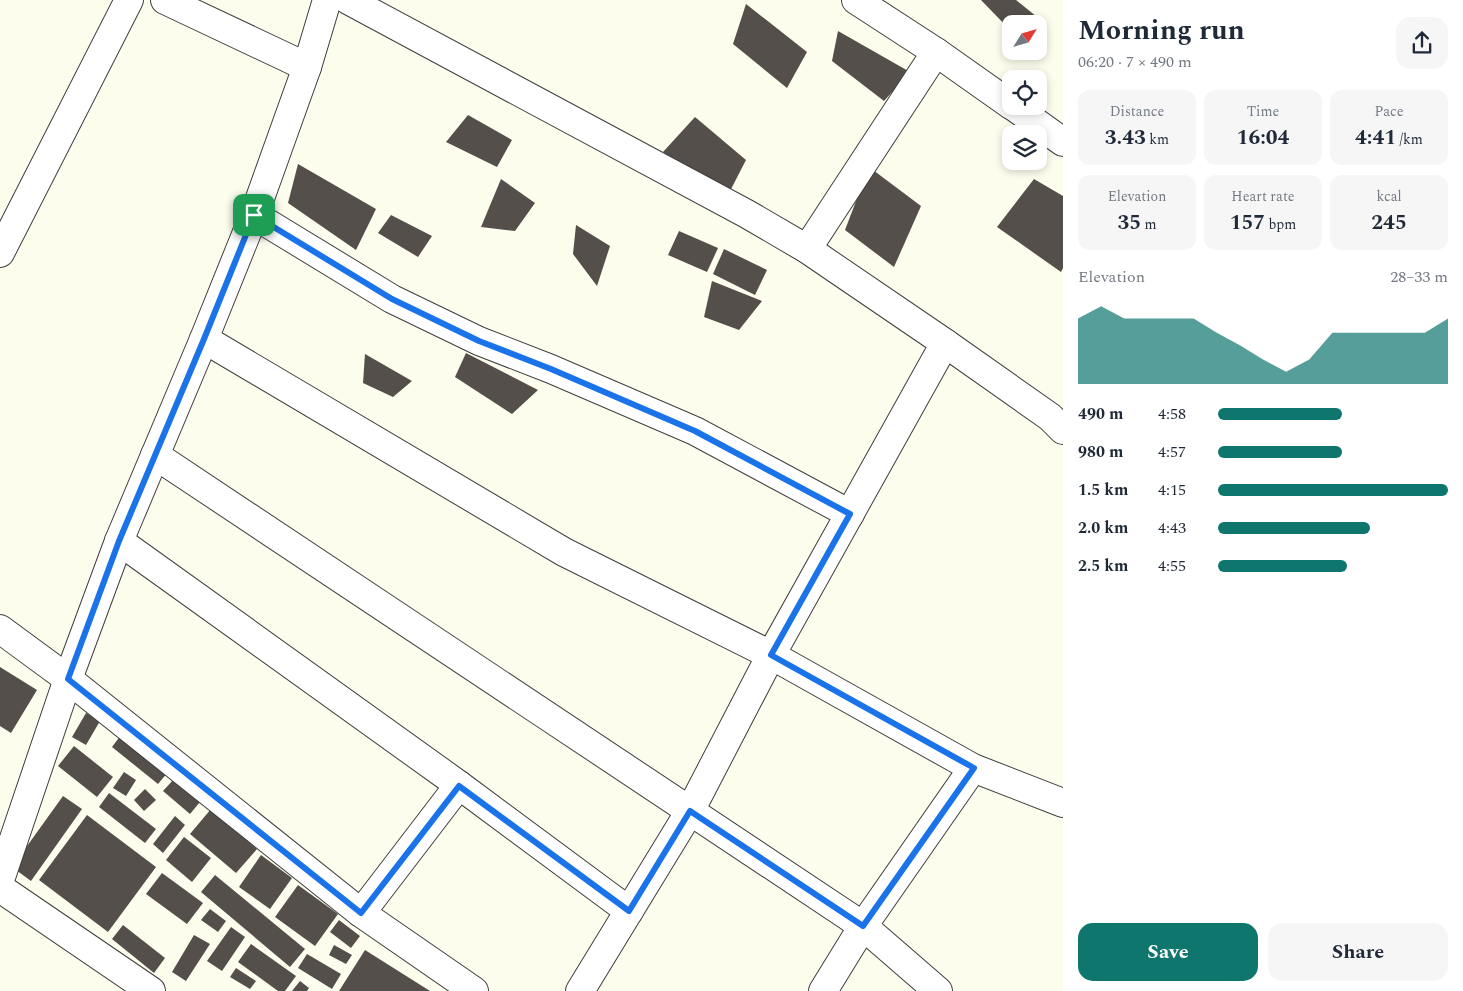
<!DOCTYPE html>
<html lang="en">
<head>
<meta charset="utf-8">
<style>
	:root { --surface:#fff; --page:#f6f6f7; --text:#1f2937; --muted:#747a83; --accent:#0f766e }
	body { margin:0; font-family:Spectral,serif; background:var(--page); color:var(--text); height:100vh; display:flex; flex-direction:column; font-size:19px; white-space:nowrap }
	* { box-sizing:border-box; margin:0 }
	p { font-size:16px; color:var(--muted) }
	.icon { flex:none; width:28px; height:28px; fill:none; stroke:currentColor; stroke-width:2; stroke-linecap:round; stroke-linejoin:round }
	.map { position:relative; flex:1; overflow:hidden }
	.panel { display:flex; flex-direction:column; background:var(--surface); width:400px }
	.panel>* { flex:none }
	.needle { width:32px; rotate:53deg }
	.controls { position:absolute; left:1002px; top:15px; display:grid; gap:10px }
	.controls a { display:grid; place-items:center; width:45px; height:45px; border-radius:10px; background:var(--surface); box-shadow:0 2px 8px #0003; font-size:25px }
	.pin { position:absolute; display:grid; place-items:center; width:42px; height:42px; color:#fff; margin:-21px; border-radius:10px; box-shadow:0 2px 8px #0006 }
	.round { display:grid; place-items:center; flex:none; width:52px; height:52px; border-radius:15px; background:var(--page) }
	.head { display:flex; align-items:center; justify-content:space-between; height:85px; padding:0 15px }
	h1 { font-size:28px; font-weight:700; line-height:38px }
	.metrics { display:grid; grid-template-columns:repeat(3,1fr); gap:8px; height:85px; padding:5px 15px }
	.metrics div { display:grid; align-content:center; border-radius:12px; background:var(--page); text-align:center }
	.metrics b { font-size:21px; font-weight:700 }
	.metrics small { font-size:14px; font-weight:400 }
	.metrics p { font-size:14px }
	.chart { height:140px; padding:10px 15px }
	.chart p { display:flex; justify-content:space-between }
	.chart svg { width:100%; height:90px; margin-top:5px; fill:var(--accent); opacity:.7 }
	.button { display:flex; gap:10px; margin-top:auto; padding:10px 15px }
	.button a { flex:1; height:58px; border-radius:15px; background:var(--accent); color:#fff; font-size:20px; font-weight:700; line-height:58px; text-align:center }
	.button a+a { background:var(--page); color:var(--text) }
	ul { padding:0 15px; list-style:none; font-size:16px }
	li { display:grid; grid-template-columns:80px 60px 1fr; align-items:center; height:38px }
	li i { height:12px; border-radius:6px; background:var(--accent) }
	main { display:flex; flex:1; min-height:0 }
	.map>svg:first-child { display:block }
</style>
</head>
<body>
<main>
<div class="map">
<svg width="1063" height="991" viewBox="0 0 1063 991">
	<rect width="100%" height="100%" fill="#fdfded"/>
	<g fill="#544f4a">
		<path d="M 981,0 L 1016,0 L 1047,25 L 1039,36 L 1039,24 L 1011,24 L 1011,31 Z"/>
		<path d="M 746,4 L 807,52 L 787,88 L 733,44 Z"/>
		<path d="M 838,31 L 910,72 L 884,101 L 832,61 Z"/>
		<path d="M 468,115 L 512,140 L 497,167 L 446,142 Z"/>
		<path d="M 695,117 L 746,160 L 728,195 L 663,152 Z"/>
		<path d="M 298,164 L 376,209 L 356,250 L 288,203 Z"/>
		<path d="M 869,167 L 921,206 L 894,267 L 845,230 Z"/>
		<path d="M 501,179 L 535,203 L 515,231 L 481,227 Z"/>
		<path d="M 1034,179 L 1063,196 L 1063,268 L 1061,272 L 997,227 Z"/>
		<path d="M 391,215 L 432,236 L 418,257 L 378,233 Z"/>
		<path d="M 576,225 L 610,246 L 597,286 L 573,254 Z"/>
		<path d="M 679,231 L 718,248 L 707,272 L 668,255 Z"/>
		<path d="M 724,249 L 767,270 L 755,295 L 713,274 Z"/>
		<path d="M 712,281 L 762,301 L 739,330 L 704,317 Z"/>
		<path d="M 466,353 L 538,390 L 512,414 L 455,377 Z"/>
		<path d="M 365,354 L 412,381 L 393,397 L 363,383 Z"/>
		<path d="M 0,667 L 37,690 L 11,733 L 0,726 Z"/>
		<path d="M 86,713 L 100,721 L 86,745 L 72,737 Z"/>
		<path d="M 121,735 L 168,772 L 158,784 L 112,747 Z"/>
		<path d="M 74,746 L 113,777 L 97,797 L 58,766 Z"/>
		<path d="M 124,772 L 136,780 L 126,796 L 113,788 Z"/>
		<path d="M 174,779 L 200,802 L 190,814 L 163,791 Z"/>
		<path d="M 145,789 L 156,800 L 144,811 L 134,800 Z"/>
		<path d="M 109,793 L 156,829 L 145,843 L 99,807 Z"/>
		<path d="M 63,796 L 82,809 L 31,881 L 12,867 Z"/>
		<path d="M 211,809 L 257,849 L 236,873 L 190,834 Z"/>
		<path d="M 87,815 L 156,867 L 108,932 L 39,880 Z"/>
		<path d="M 175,816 L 185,825 L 163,853 L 153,844 Z"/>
		<path d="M 184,837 L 211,858 L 192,882 L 166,860 Z"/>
		<path d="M 261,855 L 292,878 L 270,909 L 239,887 Z"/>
		<path d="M 162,873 L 203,903 L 187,924 L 146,894 Z"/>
		<path d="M 215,875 L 305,949 L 290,967 L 201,892 Z"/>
		<path d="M 298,885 L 338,914 L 315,946 L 275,917 Z"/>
		<path d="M 210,909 L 226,921 L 218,932 L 201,920 Z"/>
		<path d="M 339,920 L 360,936 L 351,948 L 330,932 Z"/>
		<path d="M 123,925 L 165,958 L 154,973 L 112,939 Z"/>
		<path d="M 231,927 L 245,937 L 222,971 L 207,961 Z"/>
		<path d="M 194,935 L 210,944 L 186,981 L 172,972 Z"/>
		<path d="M 251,944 L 296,976 L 285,991 L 278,991 L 238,962 Z"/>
		<path d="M 334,945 L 352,955 L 346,964 L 329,955 Z"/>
		<path d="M 365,950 L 430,991 L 339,991 Z"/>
		<path d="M 307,954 L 341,974 L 332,989 L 298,968 Z"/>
		<path d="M 236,968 L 256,981 L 250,989 L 230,977 Z"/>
		<path d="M 300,981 L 309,988 L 307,991 L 292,991 Z"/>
	</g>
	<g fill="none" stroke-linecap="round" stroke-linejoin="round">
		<g stroke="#3f3f3f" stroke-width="30">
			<g id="street">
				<path d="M 165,0 L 307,67"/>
				<path d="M 348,0 L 747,214 L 807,249 L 945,343 L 1050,417 L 1063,430"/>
				<path d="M 856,0 L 936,52 L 1011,105"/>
				<path d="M 1013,106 L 1063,142"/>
				<path d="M 254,215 L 392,299 L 479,341 L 551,369 L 695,431 L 850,514"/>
				<path d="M 807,249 L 936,52"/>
				<path d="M 0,253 L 129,0"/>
				<path d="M 204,339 L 564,552 L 771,655 L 973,768 L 1063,803"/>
				<path d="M 155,455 L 863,926 L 938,991"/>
				<path d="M 119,541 L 459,785 L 629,911"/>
				<path d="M 0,629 L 68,679 L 361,913 L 474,991"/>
				<path d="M 0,880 L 68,679 L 119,541 L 204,339 L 254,215 L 307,67 L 327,0"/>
				<path d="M 0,888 L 151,991"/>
				<path d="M 361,913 L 459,785"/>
				<path d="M 580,991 L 690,811 L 771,655 L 945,343"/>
				<path d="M 823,991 L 863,926 L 973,768"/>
			</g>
		</g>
		<use href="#street" stroke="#fff" stroke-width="28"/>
	</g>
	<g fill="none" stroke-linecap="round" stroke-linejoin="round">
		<g stroke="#fff" stroke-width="10">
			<path id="route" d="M 254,215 L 392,299 L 479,341 L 551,369 L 695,431 L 850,514 L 771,655 L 974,768 L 863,926 L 690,811 L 629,911 L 459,786 L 361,913 L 68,679 L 119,541 L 204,339 Z"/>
		</g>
		<use href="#route" stroke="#1a73e8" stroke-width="6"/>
	</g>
</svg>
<div class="controls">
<a><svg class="needle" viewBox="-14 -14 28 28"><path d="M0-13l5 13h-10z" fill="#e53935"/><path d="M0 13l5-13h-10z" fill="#747a83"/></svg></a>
<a><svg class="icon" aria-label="locate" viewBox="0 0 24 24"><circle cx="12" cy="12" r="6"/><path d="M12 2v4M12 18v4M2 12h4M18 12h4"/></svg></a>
<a><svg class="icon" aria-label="layers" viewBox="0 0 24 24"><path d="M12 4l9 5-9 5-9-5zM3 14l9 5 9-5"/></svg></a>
</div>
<div class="pin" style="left:254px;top:215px;background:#1e9e55"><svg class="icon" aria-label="arrive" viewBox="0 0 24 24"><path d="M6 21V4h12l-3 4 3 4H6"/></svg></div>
</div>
<section class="panel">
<div class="head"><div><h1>Morning run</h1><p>06:20 · 7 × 490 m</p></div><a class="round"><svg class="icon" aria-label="share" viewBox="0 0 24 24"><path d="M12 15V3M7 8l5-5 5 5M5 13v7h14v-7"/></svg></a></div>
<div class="metrics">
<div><p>Distance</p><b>3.43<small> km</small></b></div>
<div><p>Time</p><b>16:04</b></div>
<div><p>Pace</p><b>4:41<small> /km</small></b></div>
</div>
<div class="metrics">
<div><p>Elevation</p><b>35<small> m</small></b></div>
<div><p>Heart rate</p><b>157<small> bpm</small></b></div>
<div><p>kcal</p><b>245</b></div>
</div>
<div class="chart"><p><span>Elevation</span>28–33 m</p>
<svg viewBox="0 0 160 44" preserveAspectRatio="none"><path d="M0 44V12L10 6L20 12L30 12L40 12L50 12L60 19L70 25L80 32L90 38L100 32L110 19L120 19L130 19L140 19L150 19L160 12V44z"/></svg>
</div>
<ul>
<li><b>490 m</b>4:58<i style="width:54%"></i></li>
<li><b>980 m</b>4:57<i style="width:54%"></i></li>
<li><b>1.5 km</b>4:15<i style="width:100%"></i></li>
<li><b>2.0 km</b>4:43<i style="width:66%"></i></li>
<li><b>2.5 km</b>4:55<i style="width:56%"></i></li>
</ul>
<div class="button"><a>Save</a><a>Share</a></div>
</section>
</main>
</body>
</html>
